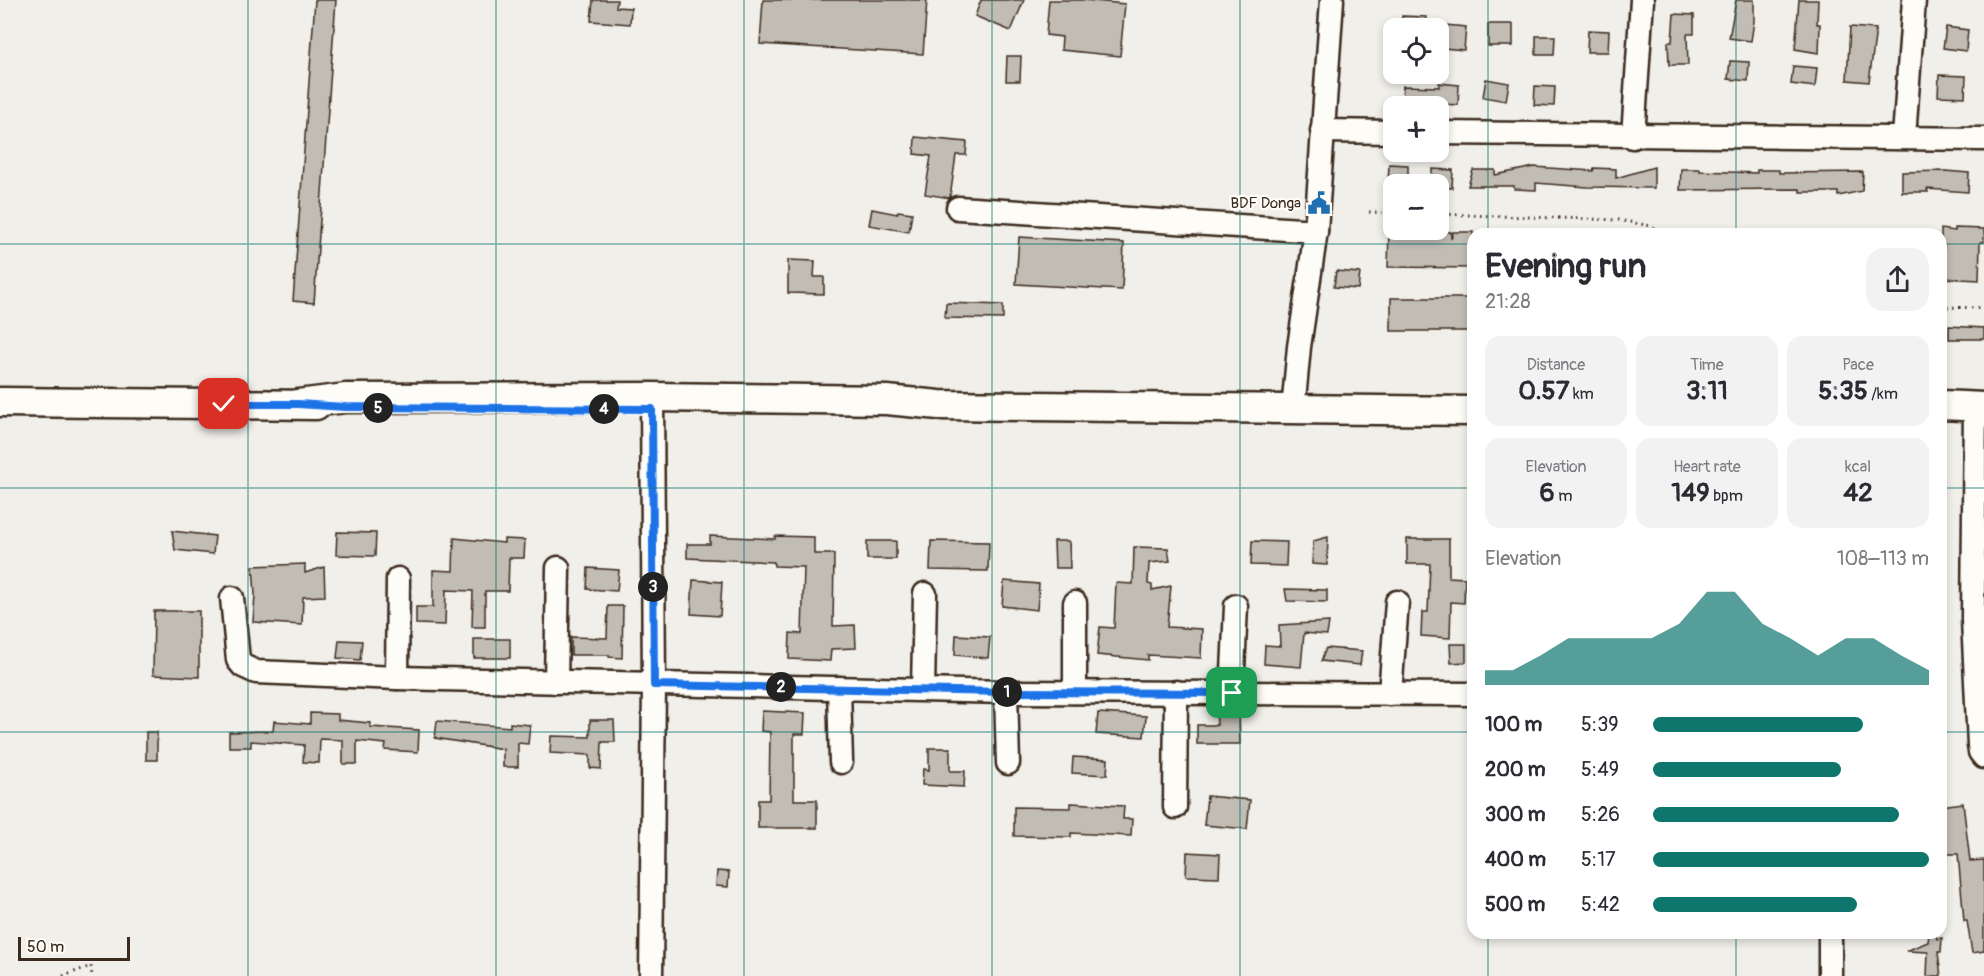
<!DOCTYPE html>
<html lang="en">
<head>
<meta charset="utf-8">
<style>
	:root { --surface:#fff; --page:#f2f2f3; --text:#2b2b33; --muted:#7c7c81; --accent:#0f766e }
	body { margin:0; font-family:Pangolin,sans-serif; background:var(--page); color:var(--text); height:100vh; display:flex; flex-direction:column; font-size:22px; white-space:nowrap }
	* { box-sizing:border-box; margin:0 }
	p { font-size:20px; color:var(--muted) }
	.icon { flex:none; width:33px; height:33px; fill:none; stroke:currentColor; stroke-width:2; stroke-linecap:round; stroke-linejoin:round }
	.map { position:relative; flex:1; overflow:hidden }
	.details { position:absolute; left:1467px; top:228px; width:480px; height:711px; display:flex; flex-direction:column; background:var(--surface); border-radius:18px; box-shadow:0 3px 9px #0003 }
	.details>* { flex:none }
	.fabs { position:absolute; left:1383px; top:18px; display:grid; gap:12px }
	.fabs a { display:grid; place-items:center; width:66px; height:66px; border-radius:12px; background:var(--surface); box-shadow:0 3px 9px #0003; font-size:30px }
	.scale { position:absolute; left:18px; bottom:15px; width:112px; box-sizing:border-box; padding-left:6px; border:3px solid #3b2a1e; border-top:0; font-size:16px; line-height:21px; white-space:nowrap; color:#3b2a1e; -webkit-text-stroke:4px #fdfcf7; paint-order:stroke }
	.pin { position:absolute; display:grid; place-items:center; width:51px; height:51px; color:#fff; margin:-26px; border-radius:12px; box-shadow:0 3px 9px #0006 }
	.km { position:absolute; width:30px; height:30px; margin:-15px; border-radius:50%; background:#222; color:#fff; font-size:16px; line-height:30px; text-align:center }
	.round { display:grid; place-items:center; flex:none; width:63px; height:63px; border-radius:18px; background:var(--page) }
	.overview { display:flex; align-items:center; justify-content:space-between; height:102px; padding:0 18px }
	h1 { font-size:33px; font-weight:700; line-height:45px }
	.metrics { display:grid; grid-template-columns:repeat(3,1fr); gap:9px; height:102px; padding:6px 18px }
	.metrics div { display:grid; align-content:center; border-radius:15px; background:var(--page); text-align:center }
	.metrics b { font-size:26px; font-weight:700 }
	.metrics small { font-size:16px; font-weight:400 }
	.metrics p { font-size:16px }
	.chart { height:168px; padding:12px 18px }
	.chart p { display:flex; justify-content:space-between }
	.chart svg { width:100%; height:108px; margin-top:6px; fill:var(--accent); opacity:.7 }
	ul { padding:0 18px; list-style:none; font-size:20px }
	li { display:grid; grid-template-columns:96px 72px 1fr; align-items:center; height:45px }
	li i { height:15px; border-radius:8px; background:var(--accent) }
	.map>svg:first-child { display:block }
</style>
</head>
<body>
<div class="map">
<svg width="1984" height="976" viewBox="0 0 1984 976">
	<rect width="100%" height="100%" fill="#f1efea"/>
	<filter id="ink" filterUnits="userSpaceOnUse"><feTurbulence type="fractalNoise" baseFrequency=".0167" numOctaves="2"/><feDisplacementMap in="SourceGraphic" scale="12" xChannelSelector="R" yChannelSelector="G"/><feConvolveMatrix kernelMatrix="1 2 1 2 8 2 1 2 1" color-interpolation-filters="sRGB"/></filter>
	<g filter="url(#ink)">
		<g fill="#c1bcb4" stroke="#3b2a1e" stroke-width="1.5">
			<path d="M 315,0 L 336,0 L 314,303 L 293,301 Z"/>
			<path d="M 593,0 L 617,0 L 616,7 L 631,8 L 630,24 L 591,21 Z"/>
			<path d="M 763,0 L 927,0 L 923,54 L 760,44 Z"/>
			<path d="M 981,0 L 1024,0 L 1011,31 L 975,16 Z"/>
			<path d="M 1049,0 L 1084,0 L 1125,4 L 1120,56 L 1061,50 L 1062,37 L 1046,35 Z"/>
			<path d="M 1736,0 L 1754,0 L 1754,21 L 1751,41 L 1729,38 Z"/>
			<path d="M 1799,0 L 1818,0 L 1817,24 L 1820,24 L 1819,53 L 1795,49 Z"/>
			<path d="M 1674,14 L 1694,15 L 1694,34 L 1687,34 L 1688,65 L 1669,65 L 1668,42 L 1672,42 Z"/>
			<path d="M 1402,16 L 1427,17 L 1426,28 L 1402,28 Z"/>
			<rect x="1488" y="24" width="25" height="22"/>
			<path d="M 1445,25 L 1466,27 L 1464,50 L 1443,48 Z"/>
			<path d="M 1850,27 L 1876,29 L 1869,82 L 1847,80 Z"/>
			<path d="M 1946,27 L 1968,30 L 1966,51 L 1943,48 Z"/>
			<path d="M 1588,30 L 1609,31 L 1608,52 L 1587,52 Z"/>
			<path d="M 1536,36 L 1555,36 L 1554,55 L 1536,55 Z"/>
			<path d="M 1007,56 L 1021,56 L 1020,81 L 1006,81 Z"/>
			<path d="M 1730,61 L 1749,62 L 1748,81 L 1728,79 Z"/>
			<path d="M 1793,66 L 1817,68 L 1815,87 L 1791,84 Z"/>
			<path d="M 1939,75 L 1966,76 L 1965,97 L 1938,96 Z"/>
			<path d="M 1486,79 L 1509,83 L 1506,101 L 1483,97 Z"/>
			<path d="M 1439,83 L 1459,85 L 1458,105 L 1421,103 L 1421,106 L 1402,106 L 1403,86 L 1439,87 Z"/>
			<path d="M 1535,86 L 1555,87 L 1554,106 L 1534,105 Z"/>
			<path d="M 915,137 L 967,142 L 966,155 L 956,155 L 950,198 L 925,194 L 931,156 L 914,154 Z"/>
			<path d="M 1389,164 L 1408,165 L 1408,184 L 1388,184 Z"/>
			<path d="M 1534,167 L 1593,171 L 1594,168 L 1616,169 L 1616,178 L 1654,167 L 1654,188 L 1587,187 L 1536,183 L 1536,190 L 1514,189 L 1514,186 L 1468,186 L 1473,170 L 1495,170 L 1495,175 Z"/>
			<path d="M 1432,169 L 1453,170 L 1452,188 L 1438,188 L 1438,184 L 1432,184 Z"/>
			<path d="M 1681,169 L 1700,169 L 1700,171 L 1757,173 L 1757,170 L 1779,170 L 1779,173 L 1863,172 L 1862,191 L 1838,196 L 1838,192 L 1800,192 L 1800,189 L 1680,190 Z"/>
			<path d="M 1945,171 L 1969,173 L 1968,192 L 1927,189 L 1928,192 L 1902,192 L 1902,172 Z"/>
			<path d="M 872,209 L 897,214 L 898,211 L 912,213 L 909,232 L 869,225 Z"/>
			<path d="M 1955,228 L 1984,229 L 1984,242 L 1980,242 L 1979,280 L 1942,278 L 1944,244 L 1941,243 L 1941,229 L 1955,231 Z"/>
			<path d="M 1389,231 L 1451,232 L 1451,239 L 1453,232 L 1473,232 L 1473,268 L 1388,267 Z"/>
			<path d="M 1019,237 L 1124,243 L 1122,290 L 1016,284 Z"/>
			<path d="M 788,260 L 815,261 L 814,277 L 824,277 L 824,294 L 788,293 Z"/>
			<path d="M 1336,271 L 1360,273 L 1358,289 L 1334,287 Z"/>
			<rect x="1391" y="298" width="82" height="33"/>
			<path d="M 946,303 L 1003,305 L 1003,319 L 945,318 Z"/>
			<path d="M 1949,326 L 1984,328 L 1984,339 L 1949,339 Z"/>
			<path d="M 172,531 L 215,536 L 213,554 L 175,550 Z"/>
			<path d="M 337,532 L 376,533 L 375,556 L 336,555 Z"/>
			<path d="M 710,536 L 775,539 L 775,536 L 814,537 L 814,554 L 834,554 L 833,626 L 855,625 L 856,648 L 831,649 L 830,661 L 789,659 L 790,633 L 802,634 L 804,567 L 774,566 L 774,562 L 687,558 L 687,544 L 710,544 Z"/>
			<path d="M 1328,537 L 1327,565 L 1312,564 L 1313,541 Z"/>
			<path d="M 454,538 L 504,543 L 504,539 L 525,540 L 524,558 L 509,558 L 508,591 L 485,591 L 485,627 L 472,627 L 473,591 L 446,590 L 445,625 L 416,624 L 416,607 L 433,607 L 433,570 L 453,571 Z"/>
			<path d="M 1407,539 L 1449,539 L 1449,577 L 1465,578 L 1464,603 L 1451,602 L 1450,638 L 1421,636 L 1422,612 L 1428,612 L 1430,564 L 1407,564 Z"/>
			<rect x="867" y="541" width="29" height="18"/>
			<path d="M 931,541 L 989,542 L 988,571 L 930,570 Z"/>
			<path d="M 1054,541 L 1069,541 L 1070,568 L 1055,568 Z"/>
			<path d="M 1252,541 L 1287,542 L 1286,566 L 1251,565 Z"/>
			<path d="M 1134,547 L 1168,548 L 1170,561 L 1149,563 L 1148,584 L 1152,585 L 1152,590 L 1171,586 L 1167,627 L 1202,629 L 1201,658 L 1148,655 L 1148,660 L 1097,655 L 1100,627 L 1114,628 L 1116,583 L 1133,584 Z"/>
			<path d="M 305,564 L 305,573 L 324,567 L 325,596 L 303,597 L 302,625 L 253,622 L 255,595 L 253,566 Z"/>
			<path d="M 588,568 L 619,570 L 617,591 L 587,589 Z"/>
			<path d="M 693,580 L 722,582 L 720,616 L 691,614 Z"/>
			<path d="M 1004,581 L 1039,584 L 1037,610 L 1002,606 Z"/>
			<path d="M 1285,589 L 1327,590 L 1327,602 L 1287,601 Z"/>
			<path d="M 608,606 L 623,606 L 622,658 L 609,657 L 609,655 L 571,655 L 571,637 L 607,638 Z"/>
			<path d="M 154,611 L 199,611 L 199,677 L 153,675 Z"/>
			<path d="M 1329,622 L 1327,635 L 1304,633 L 1301,667 L 1264,664 L 1265,645 L 1280,646 L 1279,625 Z"/>
			<path d="M 956,635 L 990,637 L 988,658 L 955,655 Z"/>
			<rect x="474" y="639" width="36" height="19"/>
			<path d="M 339,640 L 362,641 L 360,660 L 337,658 Z"/>
			<path d="M 1450,644 L 1466,644 L 1466,662 L 1451,663 Z"/>
			<path d="M 1326,648 L 1362,651 L 1360,665 L 1321,661 Z"/>
			<path d="M 1239,708 L 1240,744 L 1197,744 L 1197,725 L 1217,725 L 1216,709 Z"/>
			<path d="M 762,711 L 805,713 L 804,734 L 794,734 L 794,800 L 817,800 L 817,828 L 758,828 L 758,800 L 769,800 L 770,732 L 761,731 Z"/>
			<path d="M 310,713 L 338,714 L 338,720 L 370,723 L 370,727 L 419,730 L 418,752 L 385,750 L 386,744 L 357,741 L 357,764 L 343,764 L 343,740 L 320,739 L 319,763 L 303,762 L 304,745 L 251,741 L 251,747 L 229,747 L 229,732 L 273,731 L 274,721 L 310,724 Z"/>
			<path d="M 1098,713 L 1146,716 L 1144,737 L 1096,734 Z"/>
			<path d="M 590,720 L 614,720 L 615,742 L 602,742 L 601,769 L 590,768 L 590,755 L 550,753 L 551,736 L 590,737 Z"/>
			<path d="M 437,721 L 510,727 L 510,723 L 530,725 L 528,744 L 518,743 L 518,767 L 503,767 L 503,749 L 435,738 Z"/>
			<rect x="146" y="732" width="11" height="28"/>
			<path d="M 929,748 L 950,748 L 950,771 L 965,771 L 964,787 L 922,785 L 923,769 L 929,770 Z"/>
			<path d="M 1073,757 L 1108,759 L 1107,775 L 1072,773 Z"/>
			<path d="M 1207,796 L 1250,800 L 1247,829 L 1204,825 Z"/>
			<path d="M 1071,803 L 1124,806 L 1123,819 L 1132,819 L 1131,836 L 1071,833 L 1071,837 L 1014,836 L 1014,807 L 1071,808 Z"/>
			<path d="M 1963,803 L 1970,861 L 1984,860 L 1984,951 L 1972,953 L 1967,921 L 1964,921 L 1958,854 L 1941,854 L 1941,806 Z"/>
			<path d="M 1187,852 L 1220,854 L 1219,877 L 1186,876 Z"/>
			<path d="M 717,871 L 729,872 L 728,887 L 716,886 Z"/>
			<path d="M 1929,933 L 1936,933 L 1937,939 L 1942,938 L 1941,952 L 1938,952 L 1941,976 L 1927,976 L 1928,952 L 1906,951 L 1928,942 Z"/>
		</g>
		<g fill="none" stroke-linecap="round" stroke-linejoin="round">
			<g stroke="#3b2a1e" stroke-width="27">
				<g id="minor">
					<path d="M 1322,131 L 1394,132"/>
					<path d="M 1438,133 L 1984,139"/>
					<path d="M 1633,137 L 1642,0"/>
					<path d="M 1904,137 L 1914,0"/>
					<path d="M 958,208 L 1316,231"/>
					<path d="M 1975,406 L 1973,619 L 1979,745 L 1980,752 L 1984,757"/>
					<path d="M 1293,410 L 1299,347 L 1316,231 L 1332,0"/>
					<path d="M 232,598 L 238,660 L 243,666 L 256,672 L 397,678 L 1006,692 L 1473,694"/>
					<path d="M 397,678 L 398,579"/>
					<path d="M 556,682 L 558,568"/>
					<path d="M 839,688 L 841,762"/>
					<path d="M 923,689 L 925,594"/>
					<path d="M 1006,692 L 1008,763"/>
					<path d="M 1075,692 L 1075,603"/>
					<path d="M 1232,693 L 1236,606"/>
					<path d="M 1390,694 L 1397,602"/>
					<path d="M 1175,807 L 1176,692"/>
					<path d="M 1830,933 L 1830,976"/>
					<path d="M 651,976 L 654,685 L 652,397"/>
				</g>
			</g>
			<g stroke="#3b2a1e" stroke-width="33">
				<g id="major">
					<path d="M 0,402 L 316,405"/>
					<path d="M 298,404 L 346,398 L 652,397 L 887,400 L 939,405 L 1473,411"/>
					<path d="M 1941,405 L 1984,407"/>
				</g>
			</g>
			<g stroke="#3b2a1e" stroke-width="3" stroke-dasharray="1.5 4.5" stroke-linecap="butt">
				<path d="M 1369,212 L 1394,213"/>
				<path d="M 1438,214 L 1619,220 L 1651,226 L 1665,234"/>
				<path d="M 1941,307 L 1984,308"/>
				<path d="M 63,976 L 91,966 L 92,976"/>
			</g>
			<use href="#minor" stroke="#fdfcf7" stroke-width="22"/>
			<use href="#major" stroke="#fdfcf7" stroke-width="28"/>
		</g>
	</g>
	<g fill="none" stroke-linecap="round" stroke-linejoin="round" filter="url(#ink)">
		<g stroke="#fff" stroke-width="12">
			<path id="route" d="M 224,404 L 298,404 L 345,407 L 652,409 L 654,685 L 1006,692 L 1232,693"/>
		</g>
		<use href="#route" stroke="#1a73e8" stroke-width="8"/>
	</g>
	<path fill="none" stroke="#0f766e" stroke-width="1.5" stroke-opacity="0.55" d="M 248,0 L 248,976M 496,0 L 496,976M 744,0 L 744,976M 992,0 L 992,976M 1240,0 L 1240,976M 1488,0 L 1488,234M 1736,0 L 1736,234M 0,244 L 1473,244M 1941,244 L 1984,244M 0,488 L 1473,488M 1941,488 L 1984,488M 0,732 L 1473,732M 1941,732 L 1984,732M 1488,933 L 1488,976M 1736,933 L 1736,976"/>
	<defs>
		<g id="civic-bare" transform="scale(1.8)"><path d="M-.6-6.5H3V-4.5H.6V-3L4-1V1h2V6H-6V1h2V-1L-.6-3ZM-1.2 2.5V6h2.4V2.5Z" fill="#1f6fb2" stroke="#fdfcf7" stroke-width="2.5" paint-order="stroke"/></g>
	</defs>
	<g fill-rule="evenodd">
		<use href="#civic-bare" x="1319" y="203"/>
	</g>
	<g text-anchor="middle" dominant-baseline="central" stroke-width="4.5" stroke-linejoin="round" paint-order="stroke">
		<g font-size="15" fill="#3b2a1e" stroke="#fdfcf7" text-anchor="end">
			<text x="1301" y="203">BDF Donga</text>
		</g>
	</g>
</svg>
<div class="fabs">
<a><svg class="icon" aria-label="locate" viewBox="0 0 24 24"><circle cx="12" cy="12" r="6"/><path d="M12 2v4M12 18v4M2 12h4M18 12h4"/></svg></a>
<a>+</a>
<a>−</a>
</div>
<div class="scale">50 m</div>
<div class="pin" style="left:1232px;top:693px;background:#1e9e55"><svg class="icon" aria-label="arrive" viewBox="0 0 24 24"><path d="M6 21V4h12l-3 4 3 4H6"/></svg></div>
<div class="pin" style="left:224px;top:404px;background:#d93025"><svg class="icon" aria-label="check" viewBox="0 0 24 24"><path d="M5 12l5 5 9-10"/></svg></div>
<b class="km" style="left:1007px;top:692px">1</b>
<b class="km" style="left:781px;top:687px">2</b>
<b class="km" style="left:653px;top:587px">3</b>
<b class="km" style="left:604px;top:409px">4</b>
<b class="km" style="left:378px;top:408px">5</b>
<section class="details">
<div class="overview"><div><h1>Evening run</h1><p>21:28</p></div><a class="round"><svg class="icon" aria-label="share" viewBox="0 0 24 24"><path d="M12 15V3M7 8l5-5 5 5M5 13v7h14v-7"/></svg></a></div>
<div class="metrics">
<div><p>Distance</p><b>0.57<small> km</small></b></div>
<div><p>Time</p><b>3:11</b></div>
<div><p>Pace</p><b>5:35<small> /km</small></b></div>
</div>
<div class="metrics">
<div><p>Elevation</p><b>6<small> m</small></b></div>
<div><p>Heart rate</p><b>149<small> bpm</small></b></div>
<div><p>kcal</p><b>42</b></div>
</div>
<div class="chart"><p><span>Elevation</span>108–113 m</p>
<svg viewBox="0 0 160 44" preserveAspectRatio="none"><path d="M0 44V38L10 38L20 32L30 25L40 25L50 25L60 25L70 19L80 6L90 6L100 19L110 25L120 32L130 25L140 25L150 32L160 38V44z"/></svg>
</div>
<ul>
<li><b>100 m</b>5:39<i style="width:76%"></i></li>
<li><b>200 m</b>5:49<i style="width:68%"></i></li>
<li><b>300 m</b>5:26<i style="width:89%"></i></li>
<li><b>400 m</b>5:17<i style="width:100%"></i></li>
<li><b>500 m</b>5:42<i style="width:74%"></i></li>
</ul>
</section>
</div>
</body>
</html>
